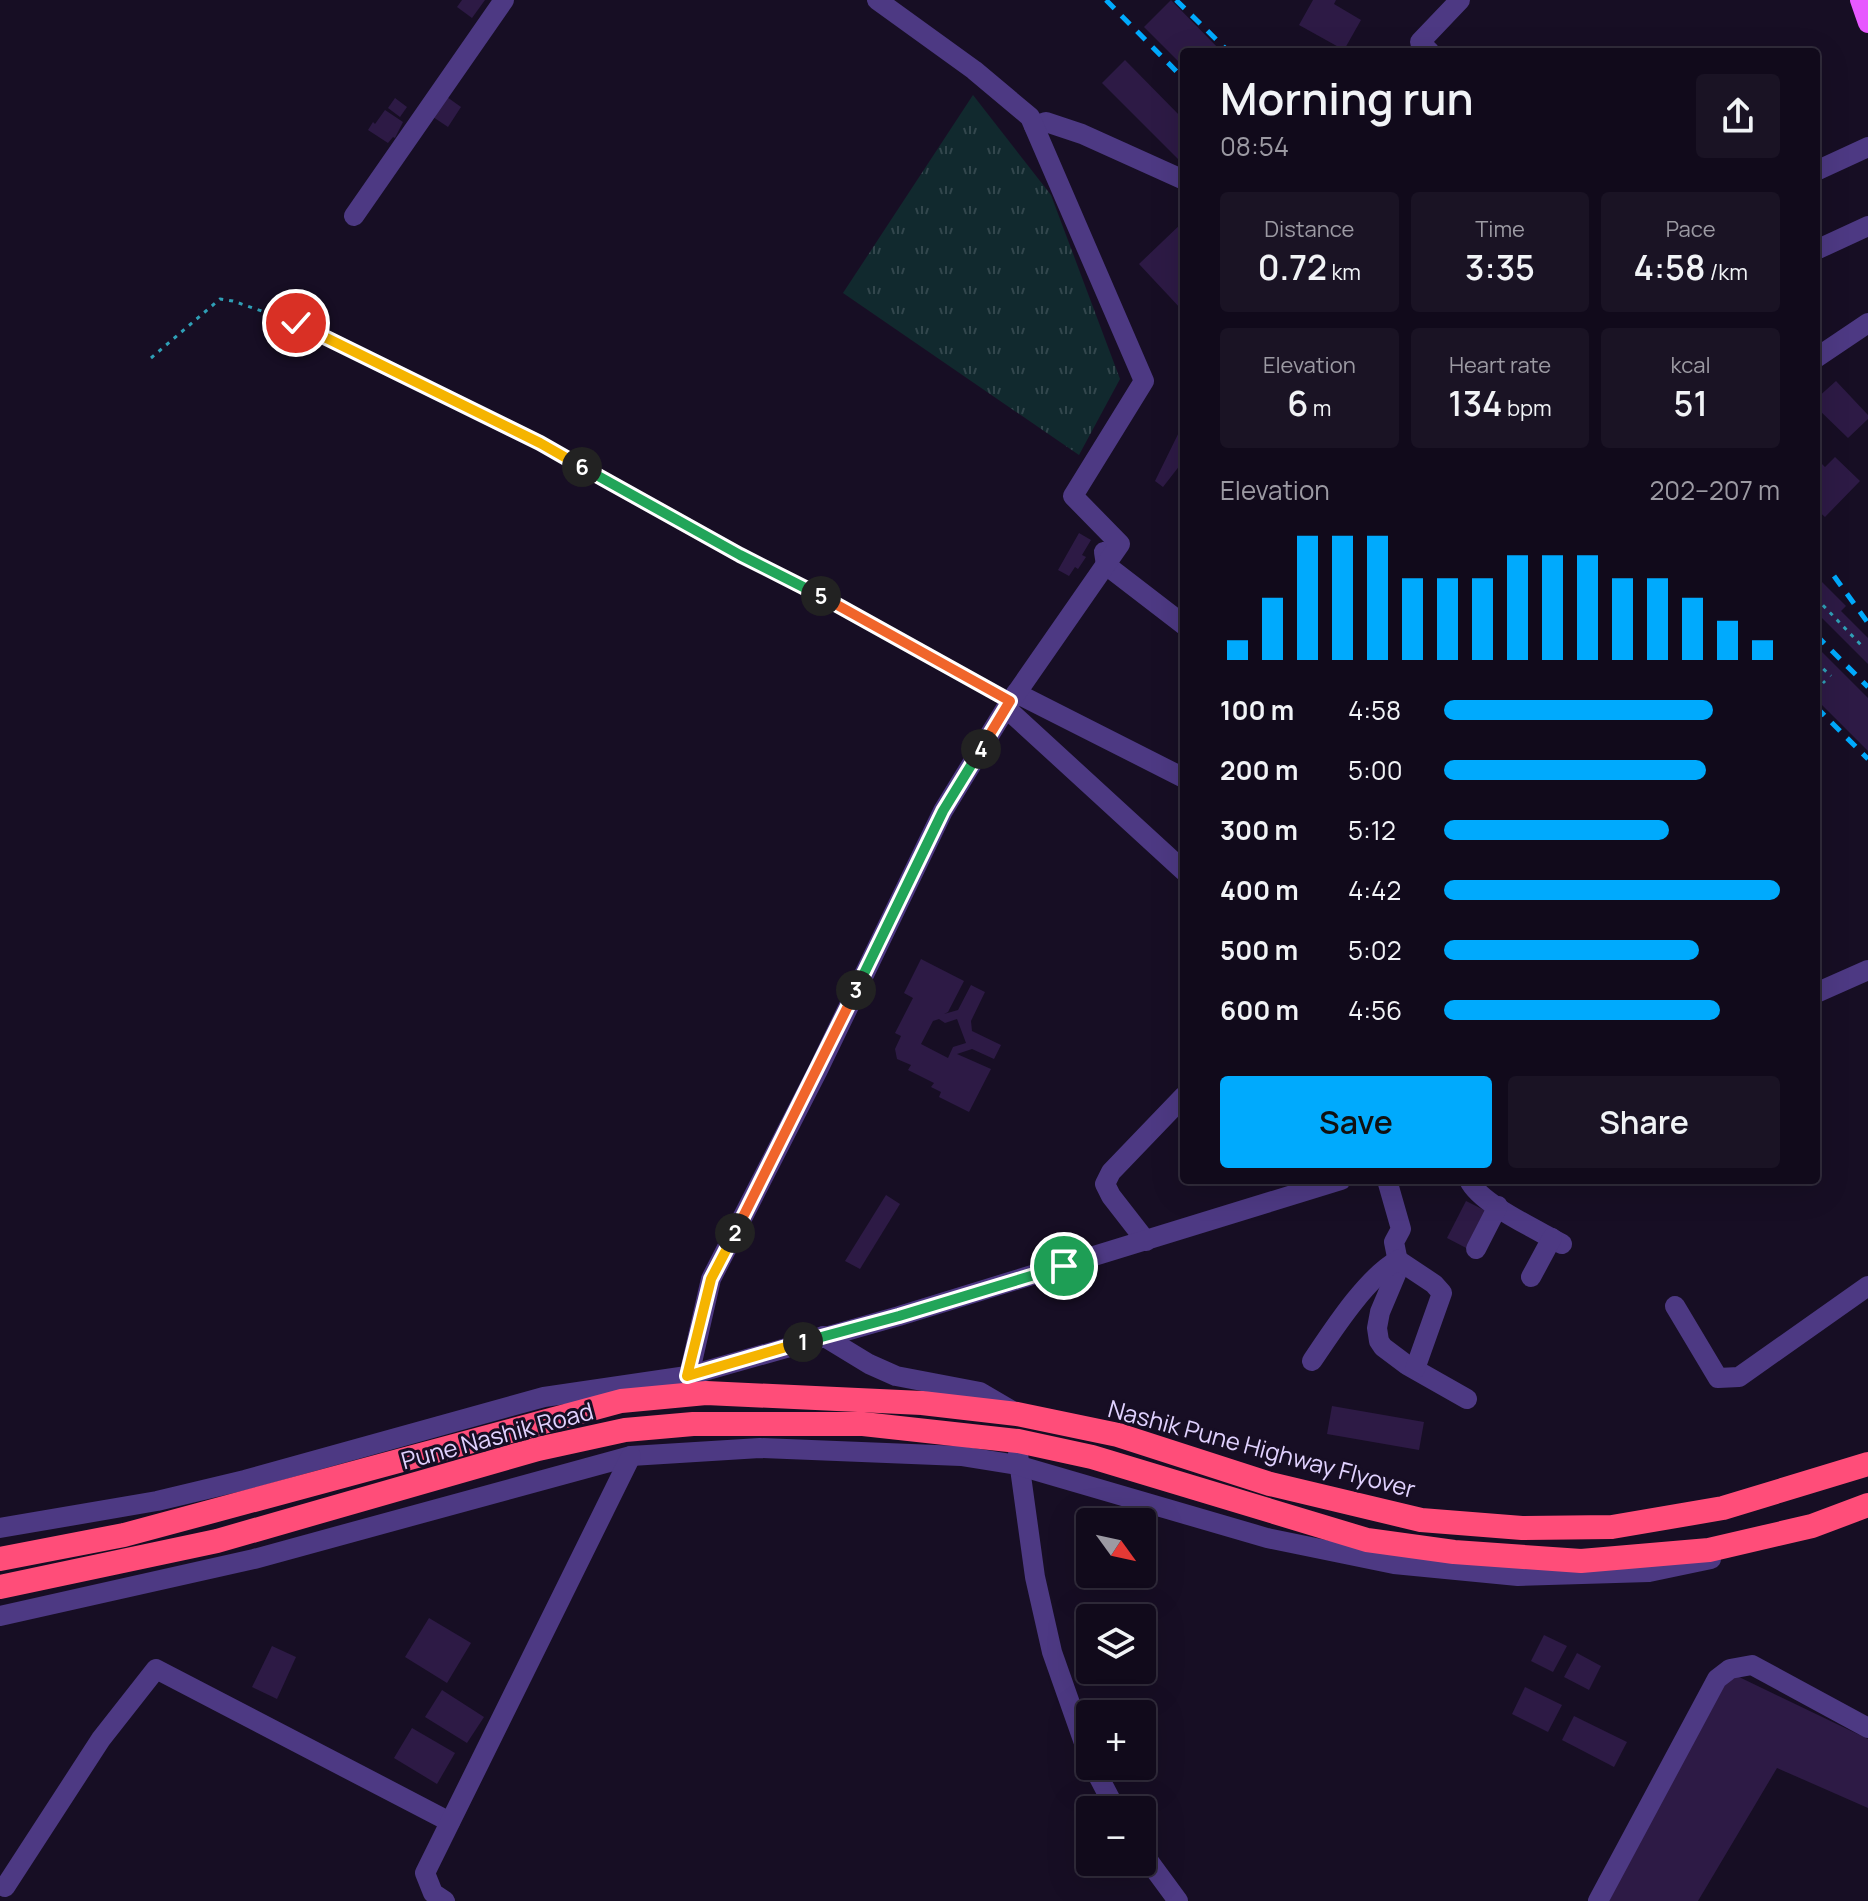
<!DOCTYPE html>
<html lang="en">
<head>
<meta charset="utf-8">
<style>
	:root { --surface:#110a1b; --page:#1a1324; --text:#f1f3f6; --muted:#9c9aa3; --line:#302b3a; --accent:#00aafd }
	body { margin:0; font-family:Manrope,sans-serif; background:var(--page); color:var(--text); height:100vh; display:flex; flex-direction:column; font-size:30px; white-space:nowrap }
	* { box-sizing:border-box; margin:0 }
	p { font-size:26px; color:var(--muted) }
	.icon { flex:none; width:44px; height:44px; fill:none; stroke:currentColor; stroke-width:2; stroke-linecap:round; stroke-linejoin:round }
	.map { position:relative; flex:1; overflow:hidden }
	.drawer { position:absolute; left:1180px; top:48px; width:640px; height:1136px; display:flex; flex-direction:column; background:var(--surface); border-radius:8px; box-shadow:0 8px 32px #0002,0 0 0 2px var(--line) }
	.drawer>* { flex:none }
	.needle { width:52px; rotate:123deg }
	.fabs { position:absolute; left:1076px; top:1508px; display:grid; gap:16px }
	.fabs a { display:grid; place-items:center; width:80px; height:80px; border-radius:8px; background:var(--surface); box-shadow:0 8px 32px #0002,0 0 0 2px var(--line); font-size:40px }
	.pin { position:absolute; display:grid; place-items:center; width:68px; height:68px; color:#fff; margin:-34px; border:4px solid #fff; border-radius:50%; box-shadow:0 2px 8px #0007 }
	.km { position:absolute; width:40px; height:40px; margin:-20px; border-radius:50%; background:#222; color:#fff; font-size:22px; line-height:40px; text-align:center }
	.round { display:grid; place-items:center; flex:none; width:84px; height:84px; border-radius:8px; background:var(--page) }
	.overview { display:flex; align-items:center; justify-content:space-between; height:136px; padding:0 40px }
	h1 { font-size:44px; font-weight:600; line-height:60px }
	.stats { display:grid; grid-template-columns:repeat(3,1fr); gap:12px; height:136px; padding:8px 40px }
	.stats div { display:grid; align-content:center; border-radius:8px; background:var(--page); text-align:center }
	.stats b { font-size:34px; font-weight:600 }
	.stats small { font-size:22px; font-weight:400 }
	.stats p { font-size:22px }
	.chart { height:224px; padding:16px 40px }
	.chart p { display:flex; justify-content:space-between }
	.chart svg { width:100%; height:144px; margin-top:8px; stroke:var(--accent); stroke-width:6 }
	.button { display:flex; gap:16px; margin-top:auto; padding:16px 40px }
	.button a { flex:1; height:92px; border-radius:8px; background:var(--accent); color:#111; font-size:32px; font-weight:600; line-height:92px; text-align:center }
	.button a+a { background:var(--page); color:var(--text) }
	ul { padding:0 40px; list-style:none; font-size:26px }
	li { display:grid; grid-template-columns:128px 96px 1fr; align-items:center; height:60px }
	li i { height:20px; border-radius:10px; background:var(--accent) }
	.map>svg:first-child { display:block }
</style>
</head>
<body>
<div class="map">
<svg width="1868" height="1901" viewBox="0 0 1868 1901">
	<defs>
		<pattern id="grass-tufts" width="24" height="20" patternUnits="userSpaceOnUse" patternTransform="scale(2)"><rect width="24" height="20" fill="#11292e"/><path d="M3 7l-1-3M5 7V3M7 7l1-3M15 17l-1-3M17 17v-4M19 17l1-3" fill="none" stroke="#33474d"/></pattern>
	</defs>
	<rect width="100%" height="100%" fill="#170e24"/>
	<path fill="url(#grass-tufts)" d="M 973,95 L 1051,195 L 1120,379 L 1079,455 L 843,293 Z"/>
	<g fill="#2d1a45" fill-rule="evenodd">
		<path d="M 462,0 L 485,0 L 472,18 L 457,7 Z"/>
		<path d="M 1171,0 L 1222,52 L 1184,52 L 1184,67 L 1144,27 Z"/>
		<path d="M 1313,0 L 1336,0 L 1334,4 L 1361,20 L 1344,50 L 1299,25 Z"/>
		<path d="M 1125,60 L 1184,120 L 1184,154 L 1179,160 L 1102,83 Z"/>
		<path d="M 447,97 L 461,107 L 448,127 L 433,117 Z"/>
		<path d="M 395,98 L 407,107 L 400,117 L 388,108 Z"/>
		<path d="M 385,110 L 403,122 L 395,138 L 393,137 L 388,143 L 368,130 L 373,122 L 375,124 Z"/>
		<path d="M 1184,221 L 1184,309 L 1182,310 L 1139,264 Z"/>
		<path d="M 1836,381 L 1868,415 L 1868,419 L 1848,438 L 1816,407 L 1816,399 Z"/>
		<path d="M 1184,422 L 1184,451 L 1181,455 L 1184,460 L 1163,487 L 1155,481 Z"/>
		<path d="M 1835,457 L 1860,481 L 1825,517 L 1816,509 L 1816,458 L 1825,467 Z"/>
		<path d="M 1079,533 L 1091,540 L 1082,555 L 1086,557 L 1078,569 L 1075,567 L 1069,576 L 1058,570 Z"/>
		<path d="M 1816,576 L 1846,606 L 1841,611 L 1868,638 L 1868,664 L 1816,612 Z"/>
		<path d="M 1816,646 L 1868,698 L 1868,751 L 1816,699 Z"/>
		<path d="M 921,959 L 964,981 L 948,1012 L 944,1014 L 958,1010 L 971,985 L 985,992 L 971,1021 L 972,1031 L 1001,1045 L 994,1059 L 972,1049 L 957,1054 L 991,1069 L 969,1112 L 939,1097 L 941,1092 L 931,1087 L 934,1083 L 908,1070 L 911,1065 L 897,1059 L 895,1049 L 901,1036 L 895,1033 L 913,998 L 904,993 ZM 939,1019 L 945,1023 L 957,1019 L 966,1043 L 953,1047 L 948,1058 L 921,1044 L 933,1021 Z"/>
		<path d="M 886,1195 L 900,1204 L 860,1269 L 845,1261 Z"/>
		<path d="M 1466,1201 L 1490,1213 L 1470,1250 L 1447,1238 Z"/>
		<path d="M 1332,1406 L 1424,1422 L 1419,1450 L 1327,1434 Z"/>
		<path d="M 429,1618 L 471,1643 L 447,1683 L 405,1657 Z"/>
		<path d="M 1544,1635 L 1567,1646 L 1553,1672 L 1531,1661 Z"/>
		<path d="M 272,1646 L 296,1657 L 277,1699 L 252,1687 Z"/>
		<path d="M 1577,1653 L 1601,1666 L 1589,1690 L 1564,1677 Z"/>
		<path d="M 1737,1676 L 1868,1739 L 1868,1808 L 1777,1768 L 1698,1901 L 1606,1901 L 1725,1677 Z"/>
		<path d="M 1525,1687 L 1562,1705 L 1548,1732 L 1512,1714 Z"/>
		<path d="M 442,1690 L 484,1717 L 467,1743 L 425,1717 Z"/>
		<path d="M 1574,1716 L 1627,1742 L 1614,1767 L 1562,1740 Z"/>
		<path d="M 412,1728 L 455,1753 L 437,1784 L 394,1758 Z"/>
	</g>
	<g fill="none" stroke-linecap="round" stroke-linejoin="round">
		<g stroke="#2f9fb6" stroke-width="3" stroke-dasharray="4 6" stroke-linecap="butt">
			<path d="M 151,358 L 220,299 L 233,301 L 296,323 L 540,443 L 740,555 L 870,621 L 993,692"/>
			<path d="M 1816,598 L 1862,646"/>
			<path d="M 1816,662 L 1831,676"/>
			<path d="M 1816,674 L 1825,683"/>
		</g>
		<g stroke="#4d3983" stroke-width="20">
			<path d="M 1430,52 L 1420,42 L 1460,0"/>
			<path d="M 1034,126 L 1046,122 L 1082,134 L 1184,180"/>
			<path d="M 1816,171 L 1868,147"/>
			<path d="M 354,216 L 504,0"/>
			<path d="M 1816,250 L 1868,226"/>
			<path d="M 1816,358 L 1868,323"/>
			<path d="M 1104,552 L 1106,565 L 1184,625"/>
			<path d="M 1016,693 L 1184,778"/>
			<path d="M 1006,708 L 1184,871"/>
			<path d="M 1816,993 L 1868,970"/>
			<path d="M 1387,1180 L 1401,1229 L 1394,1242 L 1399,1267 L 1380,1312 L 1377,1328 L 1379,1341 L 1383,1347 L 1407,1365 L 1467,1399"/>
			<path d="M 1469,1180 C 1480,1204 1538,1230 1562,1244"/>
			<path d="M 1146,1241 L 1111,1196 L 1105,1184 L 1111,1172 L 1184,1096"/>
			<path d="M 1476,1249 L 1498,1206"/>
			<path d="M 1531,1277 L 1552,1238"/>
			<path d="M 1675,1306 L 1718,1378 L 1739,1377 L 1868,1286"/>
			<path d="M 823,1336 L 869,1364 L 896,1376 L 980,1392 L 1014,1412"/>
			<path d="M 1312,1361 C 1333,1330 1366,1278 1398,1260 L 1434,1284 L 1442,1293 L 1415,1369"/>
			<path d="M 685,1393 L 711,1279 L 818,1070 L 943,811 L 1006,708 L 1120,544 L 1073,496 L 1144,381 L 1030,117 L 974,70 L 877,0"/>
			<path d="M 1018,1454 L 1035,1577 L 1052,1652 L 1090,1760"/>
			<path d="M 0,1528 L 157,1501 L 245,1480 L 544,1397 L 687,1376 L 899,1316 L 1341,1180"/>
			<path d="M 0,1616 L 254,1559 L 631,1456 L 760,1448 L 961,1456 L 1017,1465 L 1267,1538 L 1394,1564 L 1518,1576 L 1649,1572 L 1711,1559"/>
			<path d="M 1093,1766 L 1116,1810"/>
			<path d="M 1142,1852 L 1178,1901"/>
			<path d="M 5,1887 L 101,1739 L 156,1669 L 450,1822"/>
			<path d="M 445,1901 L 433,1893 L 425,1873 L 631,1456"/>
			<path d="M 1598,1901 L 1717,1679 L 1730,1669 L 1752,1665 L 1868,1728"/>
		</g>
		<path stroke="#e759ff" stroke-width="20" d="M 1860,0 L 1868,23"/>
		<g stroke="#ff4d79" stroke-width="24">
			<path d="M 0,1559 L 124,1535 L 621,1401 L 706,1393 L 922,1403 L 1017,1414 L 1118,1435 L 1270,1484 L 1421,1520 L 1522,1528 L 1612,1527 L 1723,1508 L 1868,1464"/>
			<path d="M 0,1587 L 217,1541 L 538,1449 L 625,1430 L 693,1424 L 863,1424 L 1018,1441 L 1092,1457 L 1367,1540 L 1454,1552 L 1581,1561 L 1709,1550 L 1812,1526 L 1868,1505"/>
		</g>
		<g stroke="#00aafd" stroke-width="5" stroke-dasharray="12 10" stroke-linecap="butt">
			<path d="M 1106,0 L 1184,79"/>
			<path d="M 1176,0 L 1229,52"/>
			<path d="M 1834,576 L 1868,623"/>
			<path d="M 1816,635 L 1868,687"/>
			<path d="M 1816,707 L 1868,759"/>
		</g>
	</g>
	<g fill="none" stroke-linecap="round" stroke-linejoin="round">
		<g stroke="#fff" stroke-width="16">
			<path id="split-1" d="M 803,1342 L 899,1316 L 1064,1266"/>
		</g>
		<g stroke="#fff" stroke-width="16">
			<path id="split-2" d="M 735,1233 L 711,1279 L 687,1376 L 803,1342"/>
		</g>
		<g stroke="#fff" stroke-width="16">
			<path id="split-3" d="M 735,1233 L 856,990"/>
		</g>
		<g stroke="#fff" stroke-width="16">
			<path id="split-4" d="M 856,990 L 943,811 L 981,749"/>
		</g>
		<g stroke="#fff" stroke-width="16">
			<path id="split-5" d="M 821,596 L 1010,701 L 981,749"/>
		</g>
		<g stroke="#fff" stroke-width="16">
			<path id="split-6" d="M 582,467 L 740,555 L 821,596"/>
		</g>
		<g stroke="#fff" stroke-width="16">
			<path id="split-7" d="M 296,323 L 540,443 L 582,467"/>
		</g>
		<use href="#split-1" stroke="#22a559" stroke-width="10"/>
		<use href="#split-2" stroke="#f5b400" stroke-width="10"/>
		<use href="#split-3" stroke="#f0652b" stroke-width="10"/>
		<use href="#split-4" stroke="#22a559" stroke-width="10"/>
		<use href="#split-5" stroke="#f0652b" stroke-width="10"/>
		<use href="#split-6" stroke="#22a559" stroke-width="10"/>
		<use href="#split-7" stroke="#f5b400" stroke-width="10"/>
	</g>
	<g text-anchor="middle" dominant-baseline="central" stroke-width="6" stroke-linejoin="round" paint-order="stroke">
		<g font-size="24" fill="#e1d2ff" stroke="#170e24">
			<text transform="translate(497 1435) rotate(-15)">Pune Nashik Road</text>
			<text transform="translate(1262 1448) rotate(15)">Nashik Pune Highway Flyover</text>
		</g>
	</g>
</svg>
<div class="fabs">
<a><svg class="needle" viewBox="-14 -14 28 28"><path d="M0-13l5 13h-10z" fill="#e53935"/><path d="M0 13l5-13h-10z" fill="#9c9aa3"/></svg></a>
<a><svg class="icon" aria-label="layers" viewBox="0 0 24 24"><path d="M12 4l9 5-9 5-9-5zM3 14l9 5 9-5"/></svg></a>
<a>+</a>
<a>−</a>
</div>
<div class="pin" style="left:1064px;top:1266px;background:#1e9e55"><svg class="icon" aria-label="arrive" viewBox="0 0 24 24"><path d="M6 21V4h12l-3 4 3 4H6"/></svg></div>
<div class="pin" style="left:296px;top:323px;background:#d93025"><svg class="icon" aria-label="check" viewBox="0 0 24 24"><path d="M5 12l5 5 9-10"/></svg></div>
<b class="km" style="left:803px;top:1342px">1</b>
<b class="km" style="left:735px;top:1233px">2</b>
<b class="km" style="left:856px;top:990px">3</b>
<b class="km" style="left:981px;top:749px">4</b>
<b class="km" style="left:821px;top:596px">5</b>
<b class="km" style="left:582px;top:467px">6</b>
<section class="drawer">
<div class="overview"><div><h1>Morning run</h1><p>08:54</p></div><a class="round"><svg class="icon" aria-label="share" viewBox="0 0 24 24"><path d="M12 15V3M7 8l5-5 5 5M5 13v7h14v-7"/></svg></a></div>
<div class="stats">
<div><p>Distance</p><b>0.72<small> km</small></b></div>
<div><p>Time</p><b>3:35</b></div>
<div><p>Pace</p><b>4:58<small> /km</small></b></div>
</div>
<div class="stats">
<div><p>Elevation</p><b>6<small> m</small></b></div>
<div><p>Heart rate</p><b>134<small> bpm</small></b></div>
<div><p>kcal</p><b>51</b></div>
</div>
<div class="chart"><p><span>Elevation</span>202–207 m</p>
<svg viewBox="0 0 160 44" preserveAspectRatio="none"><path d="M5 44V38M15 44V25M25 44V6M35 44V6M45 44V6M55 44V19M65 44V19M75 44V19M85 44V12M95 44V12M105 44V12M115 44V19M125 44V19M135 44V25M145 44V32M155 44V38"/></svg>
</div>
<ul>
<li><b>100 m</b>4:58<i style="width:80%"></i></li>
<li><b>200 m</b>5:00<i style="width:78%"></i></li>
<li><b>300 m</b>5:12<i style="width:67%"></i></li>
<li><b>400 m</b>4:42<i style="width:100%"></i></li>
<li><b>500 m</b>5:02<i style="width:76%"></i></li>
<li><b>600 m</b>4:56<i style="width:82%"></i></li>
</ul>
<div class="button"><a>Save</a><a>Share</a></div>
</section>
</div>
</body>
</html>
